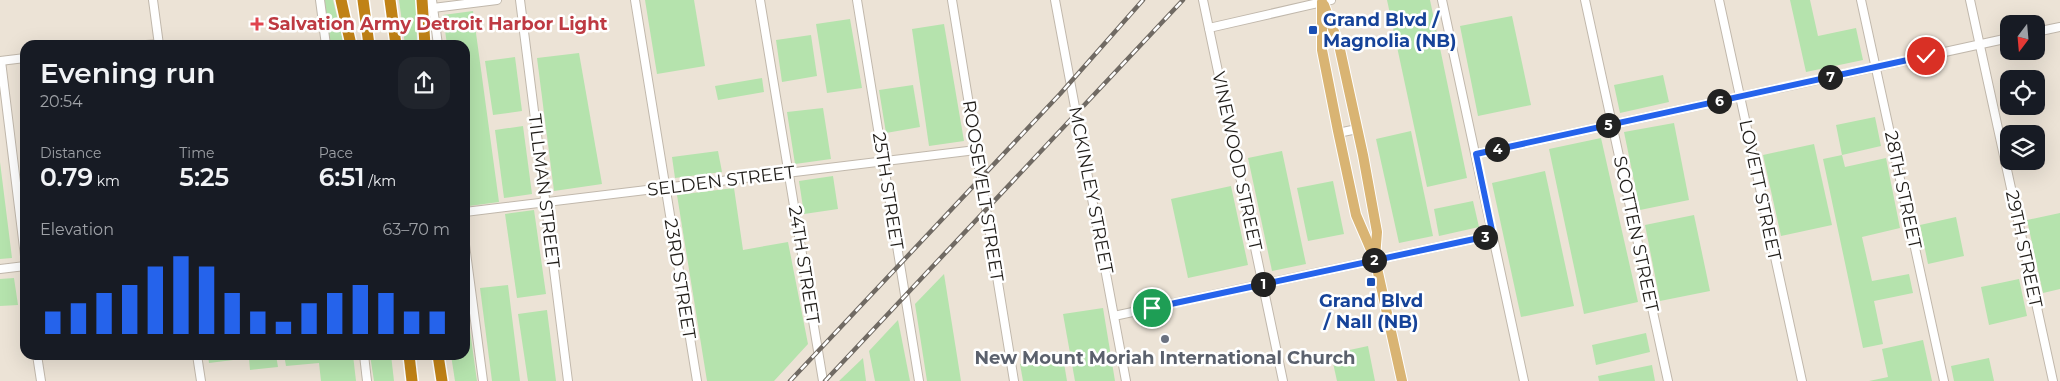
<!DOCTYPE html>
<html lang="en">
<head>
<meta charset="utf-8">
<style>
	:root { --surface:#171b24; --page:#20242c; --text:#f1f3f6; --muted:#9ea1a6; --accent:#2563eb }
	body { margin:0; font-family:Montserrat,sans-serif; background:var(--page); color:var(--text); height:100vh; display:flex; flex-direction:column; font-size:19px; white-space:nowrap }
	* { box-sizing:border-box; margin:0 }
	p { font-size:16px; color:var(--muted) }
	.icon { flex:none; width:28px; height:28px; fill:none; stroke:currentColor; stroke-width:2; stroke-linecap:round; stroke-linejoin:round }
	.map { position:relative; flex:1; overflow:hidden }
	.panel { position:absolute; left:20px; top:40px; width:450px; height:320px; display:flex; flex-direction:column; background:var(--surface); border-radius:15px; box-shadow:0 5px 20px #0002 }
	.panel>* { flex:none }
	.needle { width:32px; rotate:196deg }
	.controls { position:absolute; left:2000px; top:15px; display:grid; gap:10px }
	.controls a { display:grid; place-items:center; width:45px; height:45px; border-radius:10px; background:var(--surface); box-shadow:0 5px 20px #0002; font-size:25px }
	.pin { position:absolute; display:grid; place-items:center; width:42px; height:42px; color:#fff; margin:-21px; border:2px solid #fff; border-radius:50%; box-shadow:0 1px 5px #0007 }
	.km { position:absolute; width:25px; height:25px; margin:-12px; border-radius:50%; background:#222; color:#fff; font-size:14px; line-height:25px; text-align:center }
	.round { display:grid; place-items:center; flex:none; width:52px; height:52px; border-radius:15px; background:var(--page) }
	.summary { display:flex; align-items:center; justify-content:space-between; height:85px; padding:0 20px }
	h1 { font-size:28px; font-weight:600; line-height:38px }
	.metrics { display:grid; grid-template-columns:repeat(3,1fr); gap:8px; height:85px; padding:5px 20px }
	.metrics div { display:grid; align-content:center }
	.metrics b { font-size:25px; font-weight:600 }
	.metrics small { font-size:14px; font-weight:400 }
	.metrics p { font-size:14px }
	.chart { height:140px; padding:10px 20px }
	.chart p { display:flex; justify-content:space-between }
	.chart svg { width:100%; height:90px; margin-top:5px; stroke:var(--accent); stroke-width:6 }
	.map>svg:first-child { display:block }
</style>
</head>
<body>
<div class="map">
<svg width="2060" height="381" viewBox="0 0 2060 381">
	<rect width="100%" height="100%" fill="#ece3d6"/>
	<g fill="#b5e3ad">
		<path d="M 324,0 L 333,0 L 344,45 L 330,45 Z"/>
		<path d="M 399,0 L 416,0 L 417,45 L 405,45 Z"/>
		<path d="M 645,0 L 694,0 L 705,66 L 657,74 Z"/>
		<path d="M 1387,0 L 1430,0 L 1467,178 L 1427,187 Z"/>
		<path d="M 1790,0 L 1810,0 L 1818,36 L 1856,28 L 1863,60 L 1806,72 Z"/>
		<path d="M 473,11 L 499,202 L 469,206 L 465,176 L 465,45 L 447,45 L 443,15 Z"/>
		<path d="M 1512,16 L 1531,105 L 1478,116 L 1460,26 Z"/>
		<path d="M 850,19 L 862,88 L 827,93 L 816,24 Z"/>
		<path d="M 944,24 L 964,141 L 929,146 L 912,29 Z"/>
		<path d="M 811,35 L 817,76 L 782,82 L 776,40 Z"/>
		<path d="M 579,53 L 602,184 L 554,191 L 537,58 Z"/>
		<path d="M 515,57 L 522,111 L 493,115 L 485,61 Z"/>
		<path d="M 1663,75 L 1669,102 L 1620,113 L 1614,85 Z"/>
		<path d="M 762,78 L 764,92 L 718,100 L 715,86 Z"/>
		<path d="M 913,85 L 920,127 L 886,133 L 879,90 Z"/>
		<path d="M 823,108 L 831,159 L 795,164 L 787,112 Z"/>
		<path d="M 1875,117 L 1881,146 L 1842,155 L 1845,167 L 1886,158 L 1900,228 L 1862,237 L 1872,281 L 1909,274 L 1913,293 L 1874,301 L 1883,344 L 1863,348 L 1823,159 L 1842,155 L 1836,125 Z"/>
		<path d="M 1674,123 L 1689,200 L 1640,210 L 1624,132 Z"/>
		<path d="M 523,126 L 532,194 L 504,198 L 495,130 Z"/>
		<path d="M 1411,131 L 1433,236 L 1399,243 L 1376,139 Z"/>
		<path d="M 1601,138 L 1638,302 L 1584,314 L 1549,149 Z"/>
		<path d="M 1814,144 L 1832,225 L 1781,236 L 1763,155 Z"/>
		<path d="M 718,151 L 722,172 L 675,178 L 672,157 Z"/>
		<path d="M 1282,151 L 1306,264 L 1272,271 L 1248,158 Z"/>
		<path d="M 0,162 L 12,258 L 0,259 Z"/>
		<path d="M 1545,171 L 1574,306 L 1521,317 L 1492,183 Z"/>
		<path d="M 833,176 L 838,209 L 804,214 L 799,181 Z"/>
		<path d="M 1333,181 L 1344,234 L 1308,241 L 1297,188 Z"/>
		<path d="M 1231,186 L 1248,265 L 1188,278 L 1171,199 Z"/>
		<path d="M 734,188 L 743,250 L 788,242 L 808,344 L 774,381 L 707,381 L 677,195 Z"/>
		<path d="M 1473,201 L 1479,227 L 1439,236 L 1434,209 Z"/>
		<path d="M 534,210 L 546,294 L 517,298 L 505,214 Z"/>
		<path d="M 2060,213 L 2060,289 L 2043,293 L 2027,220 Z"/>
		<path d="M 1694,215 L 1710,291 L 1660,301 L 1645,225 Z"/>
		<path d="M 1956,217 L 1964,256 L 1928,264 L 1920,225 Z"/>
		<path d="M 944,274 L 961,381 L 927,381 L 915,304 Z"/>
		<path d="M 14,278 L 18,305 L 0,306 L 0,279 Z"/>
		<path d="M 2019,279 L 2027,316 L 1989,325 L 1981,287 Z"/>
		<path d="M 508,285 L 520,381 L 492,381 L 480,288 Z"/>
		<path d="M 465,295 L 477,381 L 455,381 L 451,355 L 465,355 Z"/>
		<path d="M 1103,308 L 1115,381 L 1075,381 L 1063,314 Z"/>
		<path d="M 547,310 L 556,381 L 528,381 L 518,314 Z"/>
		<path d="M 898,320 L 910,381 L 875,381 L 869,351 Z"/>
		<path d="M 1646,333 L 1650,352 L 1596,365 L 1592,345 Z"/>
		<path d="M 1923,340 L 1932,381 L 1869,381 L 1888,377 L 1882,349 Z"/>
		<path d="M 1368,346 L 1375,381 L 1337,381 L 1331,354 Z"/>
		<path d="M 208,355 L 276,355 L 278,367 L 250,370 L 249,358 L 209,363 Z"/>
		<path d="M 284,355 L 353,355 L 356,381 L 321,381 L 319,363 L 286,366 Z"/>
		<path d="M 370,355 L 391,355 L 394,381 L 374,381 Z"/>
		<path d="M 1063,357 L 1067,381 L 1023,381 L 1020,364 Z"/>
		<path d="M 863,358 L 866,381 L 839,381 Z"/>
		<path d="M 1989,358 L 1994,381 L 1954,381 L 1951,366 Z"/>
		<path d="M 1652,365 L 1655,381 L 1599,381 L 1598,376 Z"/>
	</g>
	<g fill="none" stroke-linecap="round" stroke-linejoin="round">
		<g stroke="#c1b8ac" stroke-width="10">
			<g id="minor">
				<path d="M 153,0 L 159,45"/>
				<path d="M 320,0 L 326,45"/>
				<path d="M 432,0 L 438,45"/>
				<path d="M 520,0 L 568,381"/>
				<path d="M 635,0 L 697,381"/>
				<path d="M 760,0 L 823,381"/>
				<path d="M 857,0 L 919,381"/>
				<path d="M 952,0 L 1014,381"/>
				<path d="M 1055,0 L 1126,381"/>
				<path d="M 1203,0 L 1283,381"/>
				<path d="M 1442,0 L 1524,381"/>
				<path d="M 1585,0 L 1668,381"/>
				<path d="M 1719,0 L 1802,381"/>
				<path d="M 1861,0 L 1944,381"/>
				<path d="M 1970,0 L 2053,381"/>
				<path d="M 433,8 L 497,0"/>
				<path d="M 1209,28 L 1331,0"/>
				<path d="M 2036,32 L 2060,27"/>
				<path d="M 146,45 L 159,44"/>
				<path d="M 0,61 L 25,58"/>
				<path d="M 1,61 L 25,256"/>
				<path d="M 1338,133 L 1357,129"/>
				<path d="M 1476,154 L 2009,38"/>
				<path d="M 465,212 L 976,150"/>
				<path d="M 465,245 L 483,381"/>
				<path d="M 0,269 L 25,266"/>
				<path d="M 1114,316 L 1493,235"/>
				<path d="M 37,355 L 41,381"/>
				<path d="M 197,355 L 201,381"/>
				<path d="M 364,355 L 367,381"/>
			</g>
		</g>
		<g stroke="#fff" stroke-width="12">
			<g id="major">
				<path d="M 1322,2 L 1322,50 L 1338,131 L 1356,215 L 1375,259 L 1402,381"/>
				<path d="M 1324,5 L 1339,45 L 1363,155 L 1377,232 L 1375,258"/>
			</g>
		</g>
		<g stroke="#fff" stroke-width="14">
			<g id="highway">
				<path d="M 341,0 L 351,45"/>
				<path d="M 363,0 L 369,45"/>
				<path d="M 390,0 L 396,45"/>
				<path d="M 422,0 L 425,45"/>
				<path d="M 409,355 L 412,381"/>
				<path d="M 438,355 L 442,381"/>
			</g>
		</g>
		<use href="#minor" stroke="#fff" stroke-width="8"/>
		<use href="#major" stroke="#d9b473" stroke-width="10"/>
		<use href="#highway" stroke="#c08216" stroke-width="11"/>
		<g stroke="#706a63" stroke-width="4.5">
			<g id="rail">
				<path d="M 790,381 L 1060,94 L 1143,0"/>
				<path d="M 825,381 L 1183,0"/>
			</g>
		</g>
		<use href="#rail" stroke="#fff" stroke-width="2.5" stroke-dasharray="8" stroke-linecap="butt"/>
	</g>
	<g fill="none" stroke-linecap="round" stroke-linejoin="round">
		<g stroke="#fff" stroke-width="10">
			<path id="route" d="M 1152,308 L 1493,235 L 1476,154 L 1926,56"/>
		</g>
		<use href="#route" stroke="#2563eb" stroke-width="6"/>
	</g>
	<path fill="#e0444e" stroke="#fff" stroke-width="2" d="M254.5 16.5h5v5h5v5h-5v5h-5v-5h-5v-5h5z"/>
	<g fill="#1a4fb4" stroke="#fff" stroke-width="2">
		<rect x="1308" y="25" width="10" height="10" rx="2.5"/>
		<rect x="1366" y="277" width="10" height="10" rx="2.5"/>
	</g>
	<circle fill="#6b7280" stroke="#fff" stroke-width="2" cx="1165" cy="339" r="5"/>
	<g text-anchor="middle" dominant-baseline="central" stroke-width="5" stroke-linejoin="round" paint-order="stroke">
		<g font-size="18" font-weight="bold" fill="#164399" stroke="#fff" text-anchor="start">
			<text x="1323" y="20">Grand Blvd /<tspan x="1323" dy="21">Magnolia (NB)</tspan></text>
			<text x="1371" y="301" text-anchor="middle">Grand Blvd<tspan x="1371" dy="21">/ Nall (NB)</tspan></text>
		</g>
		<g font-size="18" font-weight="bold" fill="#be3a42" stroke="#fff" text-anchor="start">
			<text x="268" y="24">Salvation Army Detroit Harbor Light</text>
		</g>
		<g font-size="18" fill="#201d19" stroke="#fff">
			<text transform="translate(1237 161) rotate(78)">VINEWOOD STREET</text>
			<text transform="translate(721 181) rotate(-7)">SELDEN STREET</text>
			<text transform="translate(1091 190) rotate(79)">MCKINLEY STREET</text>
			<text transform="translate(1760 190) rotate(78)">LOVETT STREET</text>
			<text transform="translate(1903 190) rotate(78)">28TH STREET</text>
			<text transform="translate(544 191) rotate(83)">TILLMAN STREET</text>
			<text transform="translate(888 191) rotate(81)">25TH STREET</text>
			<text transform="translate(983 191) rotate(81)">ROOSEVELT STREET</text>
			<text transform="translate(1636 234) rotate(78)">SCOTTEN STREET</text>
			<text transform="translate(2024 249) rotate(78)">29TH STREET</text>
			<text transform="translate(804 265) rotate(81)">24TH STREET</text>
			<text transform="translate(680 279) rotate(81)">23RD STREET</text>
		</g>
		<g font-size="18" font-weight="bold" fill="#5b616d" stroke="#fff">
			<text x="1165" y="358">New Mount Moriah International Church</text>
		</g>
	</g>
</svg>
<div class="controls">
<a><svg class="needle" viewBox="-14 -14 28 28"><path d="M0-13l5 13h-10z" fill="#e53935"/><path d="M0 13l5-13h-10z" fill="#9ea1a6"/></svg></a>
<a><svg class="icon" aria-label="locate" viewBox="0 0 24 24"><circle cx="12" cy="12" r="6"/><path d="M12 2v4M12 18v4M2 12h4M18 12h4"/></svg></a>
<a><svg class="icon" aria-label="layers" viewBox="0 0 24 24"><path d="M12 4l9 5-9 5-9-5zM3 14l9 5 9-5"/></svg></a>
</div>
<div class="pin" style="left:1152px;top:308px;background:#1e9e55"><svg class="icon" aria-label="arrive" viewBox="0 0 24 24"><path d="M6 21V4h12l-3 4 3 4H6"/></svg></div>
<div class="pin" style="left:1926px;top:56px;background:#d93025"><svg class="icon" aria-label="check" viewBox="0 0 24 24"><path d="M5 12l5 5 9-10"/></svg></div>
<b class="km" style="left:1263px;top:284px">1</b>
<b class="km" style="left:1374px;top:260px">2</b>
<b class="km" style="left:1485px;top:237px">3</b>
<b class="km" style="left:1497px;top:149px">4</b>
<b class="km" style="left:1608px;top:125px">5</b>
<b class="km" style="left:1719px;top:101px">6</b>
<b class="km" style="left:1830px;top:77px">7</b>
<section class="panel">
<div class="summary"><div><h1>Evening run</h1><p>20:54</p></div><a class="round"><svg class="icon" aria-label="share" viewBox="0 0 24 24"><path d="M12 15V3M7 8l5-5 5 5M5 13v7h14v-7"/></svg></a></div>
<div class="metrics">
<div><p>Distance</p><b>0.79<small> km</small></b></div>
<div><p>Time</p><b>5:25</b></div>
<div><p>Pace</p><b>6:51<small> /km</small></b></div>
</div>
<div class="chart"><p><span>Elevation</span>63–70 m</p>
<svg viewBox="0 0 160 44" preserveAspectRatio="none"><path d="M5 44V33M15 44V29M25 44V24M35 44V20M45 44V11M55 44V6M65 44V11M75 44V24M85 44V33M95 44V38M105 44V29M115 44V24M125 44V20M135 44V24M145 44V33M155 44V33"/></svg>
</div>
</section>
</div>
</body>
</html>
